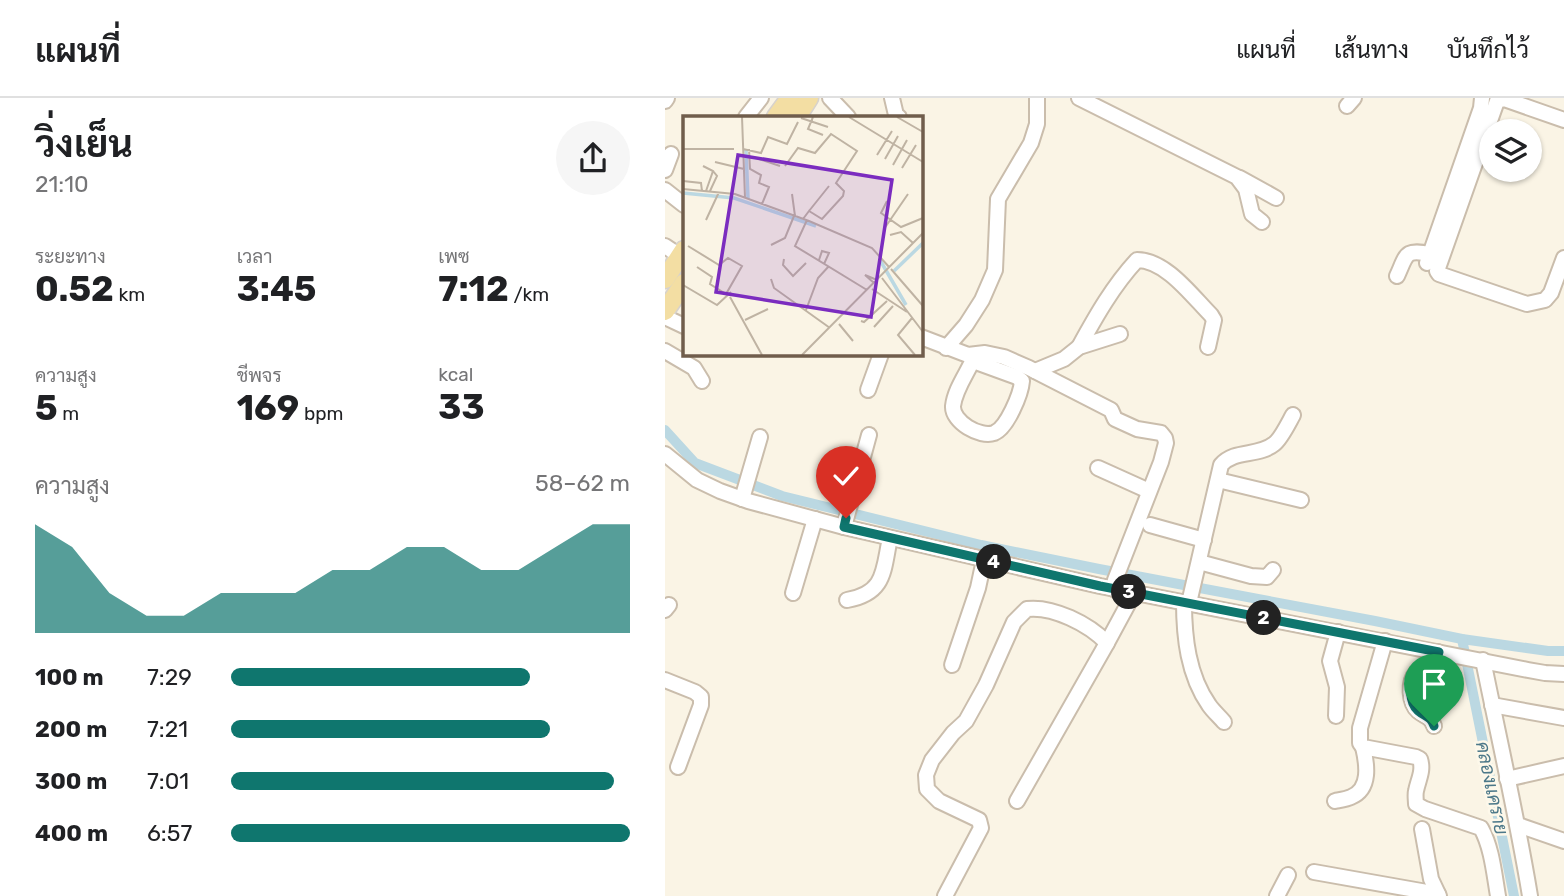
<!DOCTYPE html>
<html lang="th">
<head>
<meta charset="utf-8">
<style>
	:root { --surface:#fff; --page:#f6f6f6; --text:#202124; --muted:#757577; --line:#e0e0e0; --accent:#0f766e }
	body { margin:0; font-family:Rubik,Sarabun,sans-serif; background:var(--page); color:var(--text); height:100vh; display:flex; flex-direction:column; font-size:26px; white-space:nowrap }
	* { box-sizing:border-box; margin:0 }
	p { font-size:23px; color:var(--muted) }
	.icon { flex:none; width:38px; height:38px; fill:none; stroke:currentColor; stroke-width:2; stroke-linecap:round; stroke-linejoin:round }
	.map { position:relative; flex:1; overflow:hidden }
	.sheet { display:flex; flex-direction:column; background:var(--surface); width:665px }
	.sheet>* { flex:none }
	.buttons { position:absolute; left:814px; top:21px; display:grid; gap:14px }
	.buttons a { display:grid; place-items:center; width:63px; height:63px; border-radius:50%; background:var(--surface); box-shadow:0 2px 5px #0004; font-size:35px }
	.pin { position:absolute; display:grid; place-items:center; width:60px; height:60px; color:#fff; margin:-72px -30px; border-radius:50% 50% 50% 0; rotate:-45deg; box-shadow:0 0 7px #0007 }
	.pin .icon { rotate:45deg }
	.km { position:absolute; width:35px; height:35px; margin:-18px; border-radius:50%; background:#222; color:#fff; font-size:19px; line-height:35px; text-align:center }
	.round { display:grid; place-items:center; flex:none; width:74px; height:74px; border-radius:37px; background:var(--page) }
	.summary { display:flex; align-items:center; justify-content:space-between; height:119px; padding:0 35px }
	h1 { font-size:38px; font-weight:700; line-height:52px }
	.stats { display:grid; grid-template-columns:repeat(3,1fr); gap:10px; height:119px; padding:7px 35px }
	.stats div { display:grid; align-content:center }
	.stats b { font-size:35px; font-weight:700 }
	.stats small { font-size:19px; font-weight:400 }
	.stats p { font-size:19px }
	.chart { height:196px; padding:14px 35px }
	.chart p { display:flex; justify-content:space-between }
	.chart svg { width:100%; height:126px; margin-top:7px; fill:var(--accent); opacity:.7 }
	ul { padding:0 35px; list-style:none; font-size:23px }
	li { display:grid; grid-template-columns:112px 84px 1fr; align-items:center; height:52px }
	li i { height:18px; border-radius:9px; background:var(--accent) }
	header { display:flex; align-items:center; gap:42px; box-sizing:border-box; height:98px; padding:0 35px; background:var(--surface); border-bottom:2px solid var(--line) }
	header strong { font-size:33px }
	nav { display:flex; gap:38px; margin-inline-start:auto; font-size:24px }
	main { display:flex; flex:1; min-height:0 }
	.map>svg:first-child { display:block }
</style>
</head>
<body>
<header>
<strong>แผนที่</strong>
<nav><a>แผนที่</a><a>เส้นทาง</a><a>บันทึกไว้</a></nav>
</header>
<main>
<section class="sheet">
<div class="summary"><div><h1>วิ่งเย็น</h1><p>21:10</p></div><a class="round"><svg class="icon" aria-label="share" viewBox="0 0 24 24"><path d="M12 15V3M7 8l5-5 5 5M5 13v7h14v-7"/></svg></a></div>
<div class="stats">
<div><p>ระยะทาง</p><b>0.52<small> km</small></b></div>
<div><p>เวลา</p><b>3:45</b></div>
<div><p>เพซ</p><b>7:12<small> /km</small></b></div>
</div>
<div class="stats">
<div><p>ความสูง</p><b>5<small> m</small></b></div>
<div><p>ชีพจร</p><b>169<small> bpm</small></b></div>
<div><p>kcal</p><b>33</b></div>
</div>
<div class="chart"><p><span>ความสูง</span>58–62 m</p>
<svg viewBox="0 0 160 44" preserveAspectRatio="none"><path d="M0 44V6L10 14L20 30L30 38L40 38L50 30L60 30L70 30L80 22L90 22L100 14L110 14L120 22L130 22L140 14L150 6L160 6V44z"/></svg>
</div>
<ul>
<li><b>100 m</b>7:29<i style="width:75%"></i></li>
<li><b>200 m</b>7:21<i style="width:80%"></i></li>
<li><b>300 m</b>7:01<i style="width:96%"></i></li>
<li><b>400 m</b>6:57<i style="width:100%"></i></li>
</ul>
</section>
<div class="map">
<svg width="899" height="798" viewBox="0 0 899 798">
	<rect width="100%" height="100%" fill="#faf4e5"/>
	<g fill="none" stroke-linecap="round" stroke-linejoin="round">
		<g stroke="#bbd8e2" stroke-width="10">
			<path d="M 0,332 L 30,365 L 117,398 L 316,447 L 434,471 L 710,523 L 797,541 L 883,553 L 899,553"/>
			<path d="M 797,541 L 849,798"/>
		</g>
		<g stroke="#cabdac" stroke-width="18">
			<g id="minor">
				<path d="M 165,0 L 183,19"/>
				<path d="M 227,0 L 231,17 L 234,19"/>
				<path d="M 414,0 L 572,79 L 581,91 L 587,116 L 597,124"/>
				<path d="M 0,3 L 2,0"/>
				<path d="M 682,8 L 689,0"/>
				<path d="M 81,19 L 96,0"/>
				<path d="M 899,22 L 839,1 L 832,3 L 772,173 L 774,176 L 862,206 L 880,202 L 886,195 L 899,160"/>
				<path d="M 0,72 L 6,56"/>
				<path d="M 575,80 L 611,100"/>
				<path d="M 0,92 L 19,107"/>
				<path d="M 0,148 L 15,158"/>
				<path d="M 762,165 L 816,10 L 817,0"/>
				<path d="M 732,178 C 742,156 740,151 765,156"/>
				<path d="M 0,219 L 19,228"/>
				<path d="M 256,239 L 303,257 L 320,255 L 339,259 L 364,270 L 446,312 L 450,321 L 472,331 L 496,335 L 500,340 L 501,345 L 496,364 L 450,482 L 448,491"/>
				<path d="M 414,249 C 431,218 448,188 472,162 C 501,162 527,198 546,217 L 549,222 L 543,249"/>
				<path d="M 281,250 L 301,227 L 317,202 L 330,172 L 333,101 L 366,45 L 372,26 L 372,0"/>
				<path d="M 0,253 L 29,270 L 37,283"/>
				<path d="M 308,263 L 352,279 L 357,283 C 356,296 342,330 329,335 C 315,340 287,324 288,308 C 290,290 304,273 310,257"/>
				<path d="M 370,273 L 399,261 L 414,249 L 455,236"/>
				<path d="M 203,292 L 216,256"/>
				<path d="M 0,356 L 32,382 L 55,393 L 83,403 L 179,429 L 435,488 L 863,572 L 880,575 L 899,576"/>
				<path d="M 433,370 L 484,393"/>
				<path d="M 553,382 L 636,402"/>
				<path d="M 77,401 L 95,339"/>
				<path d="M 485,427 L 539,442"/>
				<path d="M 179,429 L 204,337"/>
				<path d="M 534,464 L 586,478 L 602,479 L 608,472"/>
				<path d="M 128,495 L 150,421"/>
				<path d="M 182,502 C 221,495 218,472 225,440"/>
				<path d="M 519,504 C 519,539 523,577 544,607 C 548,613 554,618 559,624"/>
				<path d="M 524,505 L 556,367 C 570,351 593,359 609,346 C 616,341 624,324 628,317"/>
				<path d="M 0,512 L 4,507"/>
				<path d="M 720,543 L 695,630 L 695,645 L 698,649 L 751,659 L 755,661 C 759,673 753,682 751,693 C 750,697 751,703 751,706 L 760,711 L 816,730 C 827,750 829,775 833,798"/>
				<path d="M 818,562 C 834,641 852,719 865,798"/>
				<path d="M 287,567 L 313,490 L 319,462"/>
				<path d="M 0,582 L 30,594 L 36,599 L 36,607 L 13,669"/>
				<path d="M 827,607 L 899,620"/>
				<path d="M 671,618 L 672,589 L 665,563 L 673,534"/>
				<path d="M 769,628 C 766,618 760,619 753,613 C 744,605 743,584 751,575 C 756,570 765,567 771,563 L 773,554"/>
				<path d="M 842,681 L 899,668"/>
				<path d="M 352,703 L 442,545"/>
				<path d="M 670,703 C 675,702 682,701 686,699 C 706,691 702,666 698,649"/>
				<path d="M 853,727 L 899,743"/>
				<path d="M 757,731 L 766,781 L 774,798"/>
				<path d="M 649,774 L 773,796"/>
				<path d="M 280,798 L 316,730 L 314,722 L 274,703 L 262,691 L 261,677 L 267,662 L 288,635 L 301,623 L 321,587 L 349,524 L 362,511 C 388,508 424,526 442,545 L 469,495"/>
				<path d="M 612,798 L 623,777"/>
			</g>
		</g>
		<g stroke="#d7d2cd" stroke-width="21">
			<g id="major">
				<path d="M 111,19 L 125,0"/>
				<path d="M 132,19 L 144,0"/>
				<path d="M 0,181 L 19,152"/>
				<path d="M 0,213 L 19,185"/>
			</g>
		</g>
		<use href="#minor" stroke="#fff" stroke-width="14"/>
		<use href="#major" stroke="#f3dea3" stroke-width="18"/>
	</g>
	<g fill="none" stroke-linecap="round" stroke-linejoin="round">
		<g stroke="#fff" stroke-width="14">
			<path id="route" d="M 181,420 L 179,429 L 435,488 L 774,554 L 771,563 C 765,567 756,570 751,575 C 743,584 744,605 753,613 C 760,619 766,618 769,628"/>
		</g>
		<use href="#route" stroke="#0f766e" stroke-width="9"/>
	</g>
	<g text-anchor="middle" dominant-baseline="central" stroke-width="5" stroke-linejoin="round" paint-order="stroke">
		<g font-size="19" font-style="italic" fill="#4c7889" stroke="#fdf8ea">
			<text transform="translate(827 690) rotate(78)">คลองเเคราย</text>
		</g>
	</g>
	<g transform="translate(18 18)">
		<rect width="240" height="240" fill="#faf4e5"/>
		<path fill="none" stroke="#bbd8e2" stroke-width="3.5" d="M 63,34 L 65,83M 0,77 L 51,82 L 133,110M 197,144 L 223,189M 211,155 L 240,127"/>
		<path fill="none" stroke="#bfb3a3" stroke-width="2" d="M 59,1 L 62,82M 130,1 L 125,13 L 140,19M 166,1 L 240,46M 214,1 L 240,16M 118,2 L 145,11M 0,33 L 51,33M 60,33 L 78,37 L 85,21 L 104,28 L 115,6M 66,33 L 67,53 L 78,59 L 76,67 L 86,71 L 79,88M 194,39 L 209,15M 76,43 L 97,50M 202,43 L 215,20M 32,46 L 61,53M 210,49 L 224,24M 20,50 L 30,55 L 23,75M 102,50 L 115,32 L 132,37 L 148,18 L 174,35 L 153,67 L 161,75 L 160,80 L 139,103 L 126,95 L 120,103M 219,52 L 233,29M 0,65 L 18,67 L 19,75M 0,73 L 52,78 L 126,105 L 189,132 L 206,151M 27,75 L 34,60 L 30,55M 109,78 L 112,100M 204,85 L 198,97 L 218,111 L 240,102M 126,95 L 146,70M 23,104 L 36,76M 124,104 L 112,130 L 184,174M 201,113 L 225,78M 207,119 L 218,116 L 230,127M 88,129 L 102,122 L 111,100M 5,130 L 36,149 L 45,142 L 59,150 L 43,178 L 27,168 L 29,161 L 14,151M 101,143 L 100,149 L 110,160 L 123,147M 136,144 L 139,135 L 146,137 L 141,148M 208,153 L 240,190M 199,162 L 240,216M 88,163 L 91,172 L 147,212M 191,167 L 182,159 L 194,164M 0,169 L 34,189 L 48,176M 189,173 L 224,196M 47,181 L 79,239M 123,194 L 135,162 L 146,150M 229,202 L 215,219 L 232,239M 62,204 L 85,193M 178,205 L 181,206 L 204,185M 156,208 L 170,225M 191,211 L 210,190M 119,239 L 240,117"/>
		<path fill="#7b2cbf" fill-opacity="0.15" stroke="#7b2cbf" stroke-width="3.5" d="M 55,39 L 209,64 L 188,201 L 33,176 Z"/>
		<rect width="240" height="240" fill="none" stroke="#705d4c" stroke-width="3.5"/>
	</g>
</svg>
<div class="buttons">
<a><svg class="icon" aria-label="layers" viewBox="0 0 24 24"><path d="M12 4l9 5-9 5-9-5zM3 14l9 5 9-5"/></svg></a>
</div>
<div class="pin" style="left:769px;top:628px;background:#1e9e55"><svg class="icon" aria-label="arrive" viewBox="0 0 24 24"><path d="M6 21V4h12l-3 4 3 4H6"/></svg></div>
<div class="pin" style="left:181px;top:420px;background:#d93025"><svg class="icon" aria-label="check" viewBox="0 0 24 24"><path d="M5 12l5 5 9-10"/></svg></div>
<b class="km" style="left:599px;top:520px">2</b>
<b class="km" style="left:464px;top:494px">3</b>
<b class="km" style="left:329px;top:464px">4</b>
</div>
</main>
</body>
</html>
